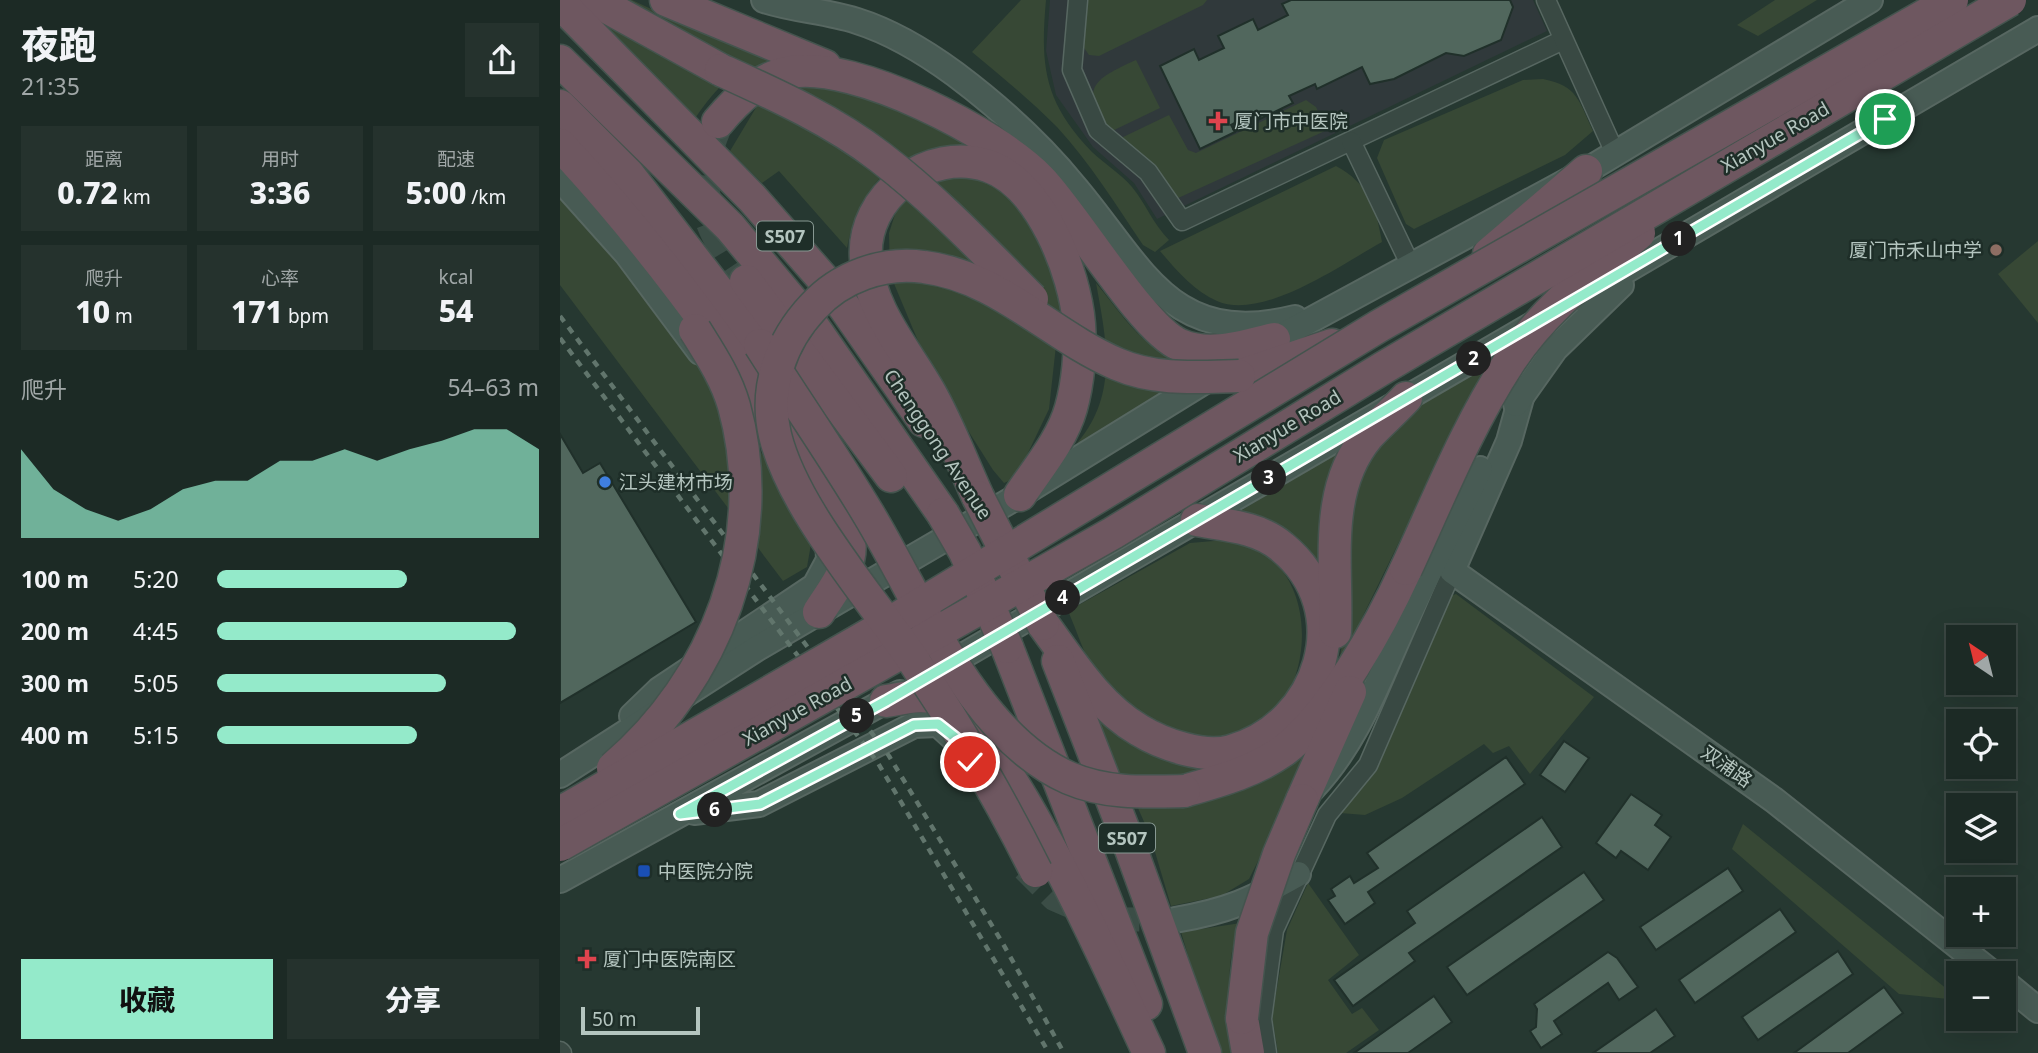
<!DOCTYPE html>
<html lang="zh">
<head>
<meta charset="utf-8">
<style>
	:root { --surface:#1c2a25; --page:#25322d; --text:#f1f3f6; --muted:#a0a7a7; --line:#3a4642; --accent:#94eaca }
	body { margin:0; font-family:"Noto Sans","Noto Sans SC",sans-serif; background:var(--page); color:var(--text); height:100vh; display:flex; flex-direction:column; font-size:26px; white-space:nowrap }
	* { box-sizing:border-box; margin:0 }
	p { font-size:23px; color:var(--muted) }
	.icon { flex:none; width:38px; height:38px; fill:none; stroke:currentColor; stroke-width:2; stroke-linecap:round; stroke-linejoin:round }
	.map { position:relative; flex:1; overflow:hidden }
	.side { display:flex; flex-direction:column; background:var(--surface); width:560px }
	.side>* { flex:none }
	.needle { width:46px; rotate:325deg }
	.tools { position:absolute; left:1386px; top:625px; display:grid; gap:14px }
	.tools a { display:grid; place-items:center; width:70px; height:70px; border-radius:0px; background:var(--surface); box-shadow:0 7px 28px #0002,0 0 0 2px var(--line); font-size:35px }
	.scale { position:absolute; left:21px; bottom:18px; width:119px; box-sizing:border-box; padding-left:7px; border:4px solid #b4c5bf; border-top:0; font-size:19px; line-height:24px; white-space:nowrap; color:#b4c5bf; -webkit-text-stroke:5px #1e2e28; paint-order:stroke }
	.pin { position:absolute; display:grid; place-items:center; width:60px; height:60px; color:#fff; margin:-30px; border:4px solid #fff; border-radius:50%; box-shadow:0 2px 7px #0007 }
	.km { position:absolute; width:35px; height:35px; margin:-18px; border-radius:50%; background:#222; color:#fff; font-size:19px; line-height:35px; text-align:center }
	.round { display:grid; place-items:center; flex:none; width:74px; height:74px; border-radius:0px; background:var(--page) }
	.head { display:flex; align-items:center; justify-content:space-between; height:119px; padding:0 21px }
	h1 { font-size:38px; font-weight:800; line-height:52px }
	.metrics { display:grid; grid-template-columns:repeat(3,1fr); gap:10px; height:119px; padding:7px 21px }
	.metrics div { display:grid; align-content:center; border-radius:0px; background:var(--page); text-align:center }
	.metrics b { font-size:30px; font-weight:800 }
	.metrics small { font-size:19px; font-weight:400 }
	.metrics p { font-size:19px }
	.chart { height:196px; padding:14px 21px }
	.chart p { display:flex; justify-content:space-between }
	.chart svg { width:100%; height:126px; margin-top:7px; fill:var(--accent); opacity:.7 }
	.action { display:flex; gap:14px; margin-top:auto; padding:14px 21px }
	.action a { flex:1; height:80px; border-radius:0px; background:var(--accent); color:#111; font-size:28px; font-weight:800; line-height:80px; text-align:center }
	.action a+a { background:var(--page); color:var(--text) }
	ul { padding:0 21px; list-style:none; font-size:23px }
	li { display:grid; grid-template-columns:112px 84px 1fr; align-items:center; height:52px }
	li i { height:18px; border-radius:9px; background:var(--accent) }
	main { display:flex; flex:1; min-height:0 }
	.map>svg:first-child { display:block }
</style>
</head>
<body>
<main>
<section class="side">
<div class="head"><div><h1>夜跑</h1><p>21:35</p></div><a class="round"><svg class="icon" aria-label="share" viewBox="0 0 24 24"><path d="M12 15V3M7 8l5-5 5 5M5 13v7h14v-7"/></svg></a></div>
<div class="metrics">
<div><p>距离</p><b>0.72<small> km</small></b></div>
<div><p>用时</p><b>3:36</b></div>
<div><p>配速</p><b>5:00<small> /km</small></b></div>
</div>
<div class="metrics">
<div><p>爬升</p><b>10<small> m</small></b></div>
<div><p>心率</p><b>171<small> bpm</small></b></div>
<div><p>kcal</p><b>54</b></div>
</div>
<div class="chart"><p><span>爬升</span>54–63 m</p>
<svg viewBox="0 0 160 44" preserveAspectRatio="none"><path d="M0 44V13L10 27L20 34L30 38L40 34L50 27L60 24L70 24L80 17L90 17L100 13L110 17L120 13L130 10L140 6L150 6L160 13V44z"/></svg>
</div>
<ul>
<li><b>100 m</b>5:20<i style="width:59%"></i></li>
<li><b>200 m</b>4:45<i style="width:93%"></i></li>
<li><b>300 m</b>5:05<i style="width:71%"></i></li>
<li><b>400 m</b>5:15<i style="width:62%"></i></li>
</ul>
<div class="action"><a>收藏</a><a>分享</a></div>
</section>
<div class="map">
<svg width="1478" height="1053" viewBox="0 0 1478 1053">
	<rect width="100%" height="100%" fill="#263831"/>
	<path fill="#30393b" d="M 490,0 L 973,0 L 987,31 L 597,219 L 574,183 L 533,147 L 496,95 L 486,51 Z"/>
	<g fill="#374835">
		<path d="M 17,0 L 72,0 L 134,29 L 221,59 C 175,72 163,78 136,117 Z"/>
		<path d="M 461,0 L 486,0 C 480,66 484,102 532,152 C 545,164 561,174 572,187 C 586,204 593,224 609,240 L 595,252 L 583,245 C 556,205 530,163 497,127 C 470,100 441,76 412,52 Z"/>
		<path d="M 523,0 L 647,0 L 643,5 L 539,56 L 529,55 L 520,42 Z"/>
		<path d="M 1215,0 L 1257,0 L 1198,36 L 1177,25 Z"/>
		<path d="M 576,60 L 600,108 L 550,132 C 519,88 532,80 576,60 Z"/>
		<path d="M 983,79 C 1018,86 1019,101 1033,131 L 1005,155 L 854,229 L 846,224 L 817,158 L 824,140 L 963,80 Z"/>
		<path d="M 280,84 L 391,130 L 426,151 C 346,146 305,168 287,248 L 219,171 L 202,183 L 170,151 L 197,106 L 224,88 Z"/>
		<path d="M 746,100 L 756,107 L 767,130 L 616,199 L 559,139 L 609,115 L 628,150 L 636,153 Z"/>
		<path d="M 776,166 C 808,183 816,207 822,242 C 782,264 703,321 657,301 C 634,291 616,270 600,251 Z"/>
		<path d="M 403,172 L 440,185 L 466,213 L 490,263 L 500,309 L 489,409 L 456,478 L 444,483 L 433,470 L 371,372 L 330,274 L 329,233 L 338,205 L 372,177 Z"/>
		<path d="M 0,193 L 54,251 L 153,379 L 244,518 L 251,544 L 247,567 L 223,581 L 0,285 Z"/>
		<path d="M 1478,241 L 1478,323 L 1438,274 Z"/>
		<path d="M 536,283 C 572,327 582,349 638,369 L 514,447 C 559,397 547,343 536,283 Z"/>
		<path d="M 926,364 L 778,667 L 785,629 L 776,594 L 754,558 L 723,533 L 677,513 Z"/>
		<path d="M 677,539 C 744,559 757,641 726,698 C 710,727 663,750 630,741 C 609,736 591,724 575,710 C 563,699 544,688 536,674 C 524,655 517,631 508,611 L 630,543 Z"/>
		<path d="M 896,594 L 1034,697 L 970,774 L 949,746 L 933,753 L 924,744 L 842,798 L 805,815 L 780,813 L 866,605 Z"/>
		<path d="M 526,702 L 565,740 L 592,750 L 673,760 L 634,779 L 561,777 Z"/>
		<path d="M 765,728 L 689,879 L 661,896 L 611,906 L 590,835 L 577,806 Z"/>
		<path d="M 1183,824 L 1398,998 L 1398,1000 L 1339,994 L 1172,849 Z"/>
		<path d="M 748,883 L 799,955 L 768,980 L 792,1014 L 802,1008 L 819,1030 L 786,1053 L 718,1053 L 712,1016 L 727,930 Z"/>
		<path d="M 681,923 C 663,960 670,1012 674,1053 L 657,1053 L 621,932 Z"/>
	</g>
	<g fill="#51675d" stroke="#20302a" stroke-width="2">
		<path d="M 731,0 L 950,0 L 953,7 L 941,40 L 904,56 L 886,53 L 834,79 L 810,84 L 802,67 L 757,89 L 755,84 L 729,96 L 733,103 L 698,120 L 694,113 L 671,125 L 675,132 L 640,149 L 600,66 L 634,49 L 639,60 L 664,48 L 658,36 L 693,19 L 698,30 L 728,15 L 722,4 Z"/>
		<path d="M 0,434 L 23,473 L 40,463 L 136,622 L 0,703 Z"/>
		<path d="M 1004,741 L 1029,758 L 1005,792 L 980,775 Z"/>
		<path d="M 946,757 L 965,784 L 808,892 L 815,903 L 785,924 L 768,900 L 775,896 L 771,889 L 790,876 L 794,883 L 818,868 L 807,853 Z"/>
		<path d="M 1071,794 L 1102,815 L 1095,825 L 1111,837 L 1088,870 L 1061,851 L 1056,858 L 1036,843 Z"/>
		<path d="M 982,817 L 1002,847 L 849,953 L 855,961 L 793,1006 L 774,980 L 855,923 L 847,911 Z"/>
		<path d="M 1168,868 L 1183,891 L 1096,950 L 1080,927 Z"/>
		<path d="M 1024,872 L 1044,900 L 907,995 L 887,967 Z"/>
		<path d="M 1220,909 L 1236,932 L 1135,1003 L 1119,980 Z"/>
		<path d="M 1278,951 L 1293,974 L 1198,1040 L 1182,1017 Z"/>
		<path d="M 1048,952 L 1057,958 L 1078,987 L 1059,1000 L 1048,983 L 994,1021 L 1002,1034 L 981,1048 L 970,1031 L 976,1027 L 977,1009 L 974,1004 Z"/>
		<path d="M 1324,987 L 1343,1013 L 1288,1053 L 1234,1053 Z"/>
		<path d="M 874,996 L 892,1022 L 848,1053 L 794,1053 Z"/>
		<path d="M 1096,1009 L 1115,1036 L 1090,1053 L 1033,1053 Z"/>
	</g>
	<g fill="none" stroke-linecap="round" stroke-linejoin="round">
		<path stroke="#3b4d46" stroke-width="24" stroke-dasharray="24 12" stroke-linecap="butt" d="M 464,869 L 494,899 L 540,919 L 611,920"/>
		<path stroke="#3b4d46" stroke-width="32" stroke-dasharray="32 16" stroke-linecap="butt" d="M 155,129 C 129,189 150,230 186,281"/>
		<g stroke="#576761" stroke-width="21">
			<g id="street">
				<path d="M 518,0 L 512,70 L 538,130 L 588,172 L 622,221 L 1003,40"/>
				<path d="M 986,0 L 1055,153"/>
				<path d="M 791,141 L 850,264"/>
				<path d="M 0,1051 L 2,1053"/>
				<path d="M 707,1053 L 702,1019 L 714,930 L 767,815 L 808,765 L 892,571"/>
			</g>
		</g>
		<g stroke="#576761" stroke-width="28">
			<g id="secondary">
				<path d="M 204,0 C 234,10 267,11 297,21 C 332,32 365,52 395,74 C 439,107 479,143 514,186 C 582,266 610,349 735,318"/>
				<path d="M 0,179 L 67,254 L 140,352"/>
				<path d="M 1019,298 L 1478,29"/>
				<path d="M 699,348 L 1026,171 L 1310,0"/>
				<path d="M 963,391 L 949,441 L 892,571 L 1214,800 L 1432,973"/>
				<path d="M 956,404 L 995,349 L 1061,285"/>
				<path d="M 377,671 L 972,325"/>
				<path d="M 72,716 L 99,690 L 255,586 L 269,560 L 268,536"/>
				<path d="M 0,775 L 196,649 L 460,495 L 653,376"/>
				<path d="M 752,789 C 797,742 818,681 845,623 C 869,571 895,520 920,469"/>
				<path d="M 134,812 L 199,804 L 354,725 L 378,724 L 400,744"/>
				<path d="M 0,880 L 340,693"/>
				<path d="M 615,920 C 668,911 692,900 738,874"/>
				<path d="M 1444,982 L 1478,1010"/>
			</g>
		</g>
		<g stroke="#44544e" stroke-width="35">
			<g id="highway">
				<path d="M 34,0 L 161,70"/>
				<path d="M 106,0 L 265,66"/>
				<path d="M 0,3 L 192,198 L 271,288 L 364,421"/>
				<path d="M 0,61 L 170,227 L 252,325 L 383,514"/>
				<path d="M 0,106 L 68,174 L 200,345"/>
				<path d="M 158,122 C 178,98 199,78 231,72 C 295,61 436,133 480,179 C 515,215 583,330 620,345 C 650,358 684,346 714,339"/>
				<path d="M 0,145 C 88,239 162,342 234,448 C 253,475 282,507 289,540 C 294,566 272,591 259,612"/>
				<path d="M 929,254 L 1026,171"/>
				<path d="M 186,281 L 331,476"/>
				<path d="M 679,376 L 772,345"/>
				<path d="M 418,497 C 402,462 388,424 369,391 C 345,349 309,309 306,259 C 301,196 369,146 428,166 C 481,184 515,273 519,324 C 521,351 518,383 511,408 C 502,440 478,468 460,495"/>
				<path d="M 483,624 C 511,662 538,706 579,730 C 602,744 644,759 671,751 C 761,726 799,610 722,547 C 699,527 665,525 637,520"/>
				<path d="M 775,632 C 778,566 762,491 808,436 C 820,423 834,411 846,398"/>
				<path d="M 447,647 L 586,1004"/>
				<path d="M 498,661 L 568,841 L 645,1053"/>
				<path d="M 326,701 C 345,698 365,692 383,701 C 447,733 555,981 589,1053"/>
				<path d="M 624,791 C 659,781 693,772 723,751 C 771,716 822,622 846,569"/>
				<path d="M 742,800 L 790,692"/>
				<path d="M 682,1018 L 688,1053"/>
			</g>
		</g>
		<use href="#street" stroke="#394943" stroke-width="18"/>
		<use href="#secondary" stroke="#485b54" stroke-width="24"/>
		<use href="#highway" stroke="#6e5760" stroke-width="32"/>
		<g stroke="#61756c" stroke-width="4.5" stroke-dasharray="7 7" stroke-linecap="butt">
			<path d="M 0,316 L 329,756 L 442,942 L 504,1053"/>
			<path d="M 0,338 L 318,763 L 489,1053"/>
		</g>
		<g stroke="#44544e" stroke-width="35" stroke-linecap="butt">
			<g id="highway-bridge">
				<path d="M 161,70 C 216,95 272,120 320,157 C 375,199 423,250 472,299"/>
				<path d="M 200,345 C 236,402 275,458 309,515 C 361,601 413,736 509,778 C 546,794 585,792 624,791"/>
				<path d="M 418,497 L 483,624"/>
				<path d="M 383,514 L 405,552 L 447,647"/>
				<path d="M 846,569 C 878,500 907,427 948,364 C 981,312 1033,272 1079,233"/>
				<path d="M 53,768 C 156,681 211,539 174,406 C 166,378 150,354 135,330"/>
				<path d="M 0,813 L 333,621 L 819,326 L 1392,0"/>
				<path d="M 0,845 L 553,533 L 823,368 L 1450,0"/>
				<path d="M 476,871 C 440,799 400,730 355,663 C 312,598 233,510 215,435 C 204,388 221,341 253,307 C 280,277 324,261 364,267 C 438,276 491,336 557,364 C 596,381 638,377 679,376"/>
				<path d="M 682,1018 L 692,933 L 719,854 L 742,800"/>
			</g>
		</g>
		<use href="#highway-bridge" stroke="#6e5760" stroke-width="32"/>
	</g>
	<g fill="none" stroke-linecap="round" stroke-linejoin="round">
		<g stroke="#fff" stroke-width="14">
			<path id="route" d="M 410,762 L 397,739 L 378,724 L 354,725 L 200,804 L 120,814 L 326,701 L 1325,119"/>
		</g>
		<use href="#route" stroke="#94eaca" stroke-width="9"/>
	</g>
	<g fill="#e0444e" stroke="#1e2e28" stroke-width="2.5">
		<path d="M654.5 110.5h7v7h7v7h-7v7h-7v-7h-7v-7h7z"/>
		<path d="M23.5 948.5h7v7h7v7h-7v7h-7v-7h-7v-7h7z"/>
	</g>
	<circle fill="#8d6e63" stroke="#1e2e28" stroke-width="2.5" cx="1436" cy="250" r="7"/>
	<circle fill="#3f7fe0" stroke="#1e2e28" stroke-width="2.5" cx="45" cy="482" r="7"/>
	<rect fill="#1a4fb4" stroke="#1e2e28" stroke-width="2.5" x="77" y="864" width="14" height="14" rx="3.5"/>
	<g text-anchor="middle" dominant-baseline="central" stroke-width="5" stroke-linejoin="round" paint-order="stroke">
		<g fill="#1e2e28" stroke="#879892" stroke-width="2">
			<rect x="197" y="221.5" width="56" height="29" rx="5"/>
			<rect x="539" y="823.5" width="56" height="29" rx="5"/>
		</g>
		<g font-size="18" font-weight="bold" fill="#b4c5bf">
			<text x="225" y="236">S507</text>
			<text x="567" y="838">S507</text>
		</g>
		<g font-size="19" fill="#b4c5bf" stroke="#1e2e28" text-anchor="start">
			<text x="674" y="121">厦门市中医院</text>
			<text x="1422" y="250" text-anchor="end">厦门市禾山中学</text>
			<text x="59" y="482">江头建材市场</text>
			<text x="98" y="871">中医院分院</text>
			<text x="43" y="959">厦门中医院南区</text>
		</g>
		<g font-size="19" fill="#b4c5bf" stroke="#1e2e28">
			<text transform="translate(1215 137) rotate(-30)">Xianyue Road</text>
			<text transform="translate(727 426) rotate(-31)">Xianyue Road</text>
			<text transform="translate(378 444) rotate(56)">Chenggong Avenue</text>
			<text transform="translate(237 711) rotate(-29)">Xianyue Road</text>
			<text transform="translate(1167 766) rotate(35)">双浦路</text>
		</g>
	</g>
</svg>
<div class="tools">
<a><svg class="needle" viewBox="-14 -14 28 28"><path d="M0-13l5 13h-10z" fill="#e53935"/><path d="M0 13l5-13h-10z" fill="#a0a7a7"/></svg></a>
<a><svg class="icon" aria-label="locate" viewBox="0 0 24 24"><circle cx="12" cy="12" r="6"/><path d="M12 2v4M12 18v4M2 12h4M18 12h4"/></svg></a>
<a><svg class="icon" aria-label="layers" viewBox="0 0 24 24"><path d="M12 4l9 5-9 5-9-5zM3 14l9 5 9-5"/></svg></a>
<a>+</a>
<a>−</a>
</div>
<div class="scale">50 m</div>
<div class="pin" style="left:1325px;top:119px;background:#1e9e55"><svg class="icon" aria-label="arrive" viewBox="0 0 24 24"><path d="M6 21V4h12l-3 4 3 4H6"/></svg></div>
<div class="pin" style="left:410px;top:762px;background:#d93025"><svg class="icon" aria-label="check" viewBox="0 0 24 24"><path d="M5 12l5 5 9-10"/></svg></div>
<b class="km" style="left:1119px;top:239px">1</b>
<b class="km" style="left:914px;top:359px">2</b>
<b class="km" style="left:709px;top:478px">3</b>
<b class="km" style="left:503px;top:598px">4</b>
<b class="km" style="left:297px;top:716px">5</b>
<b class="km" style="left:155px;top:810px">6</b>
</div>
</main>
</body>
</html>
